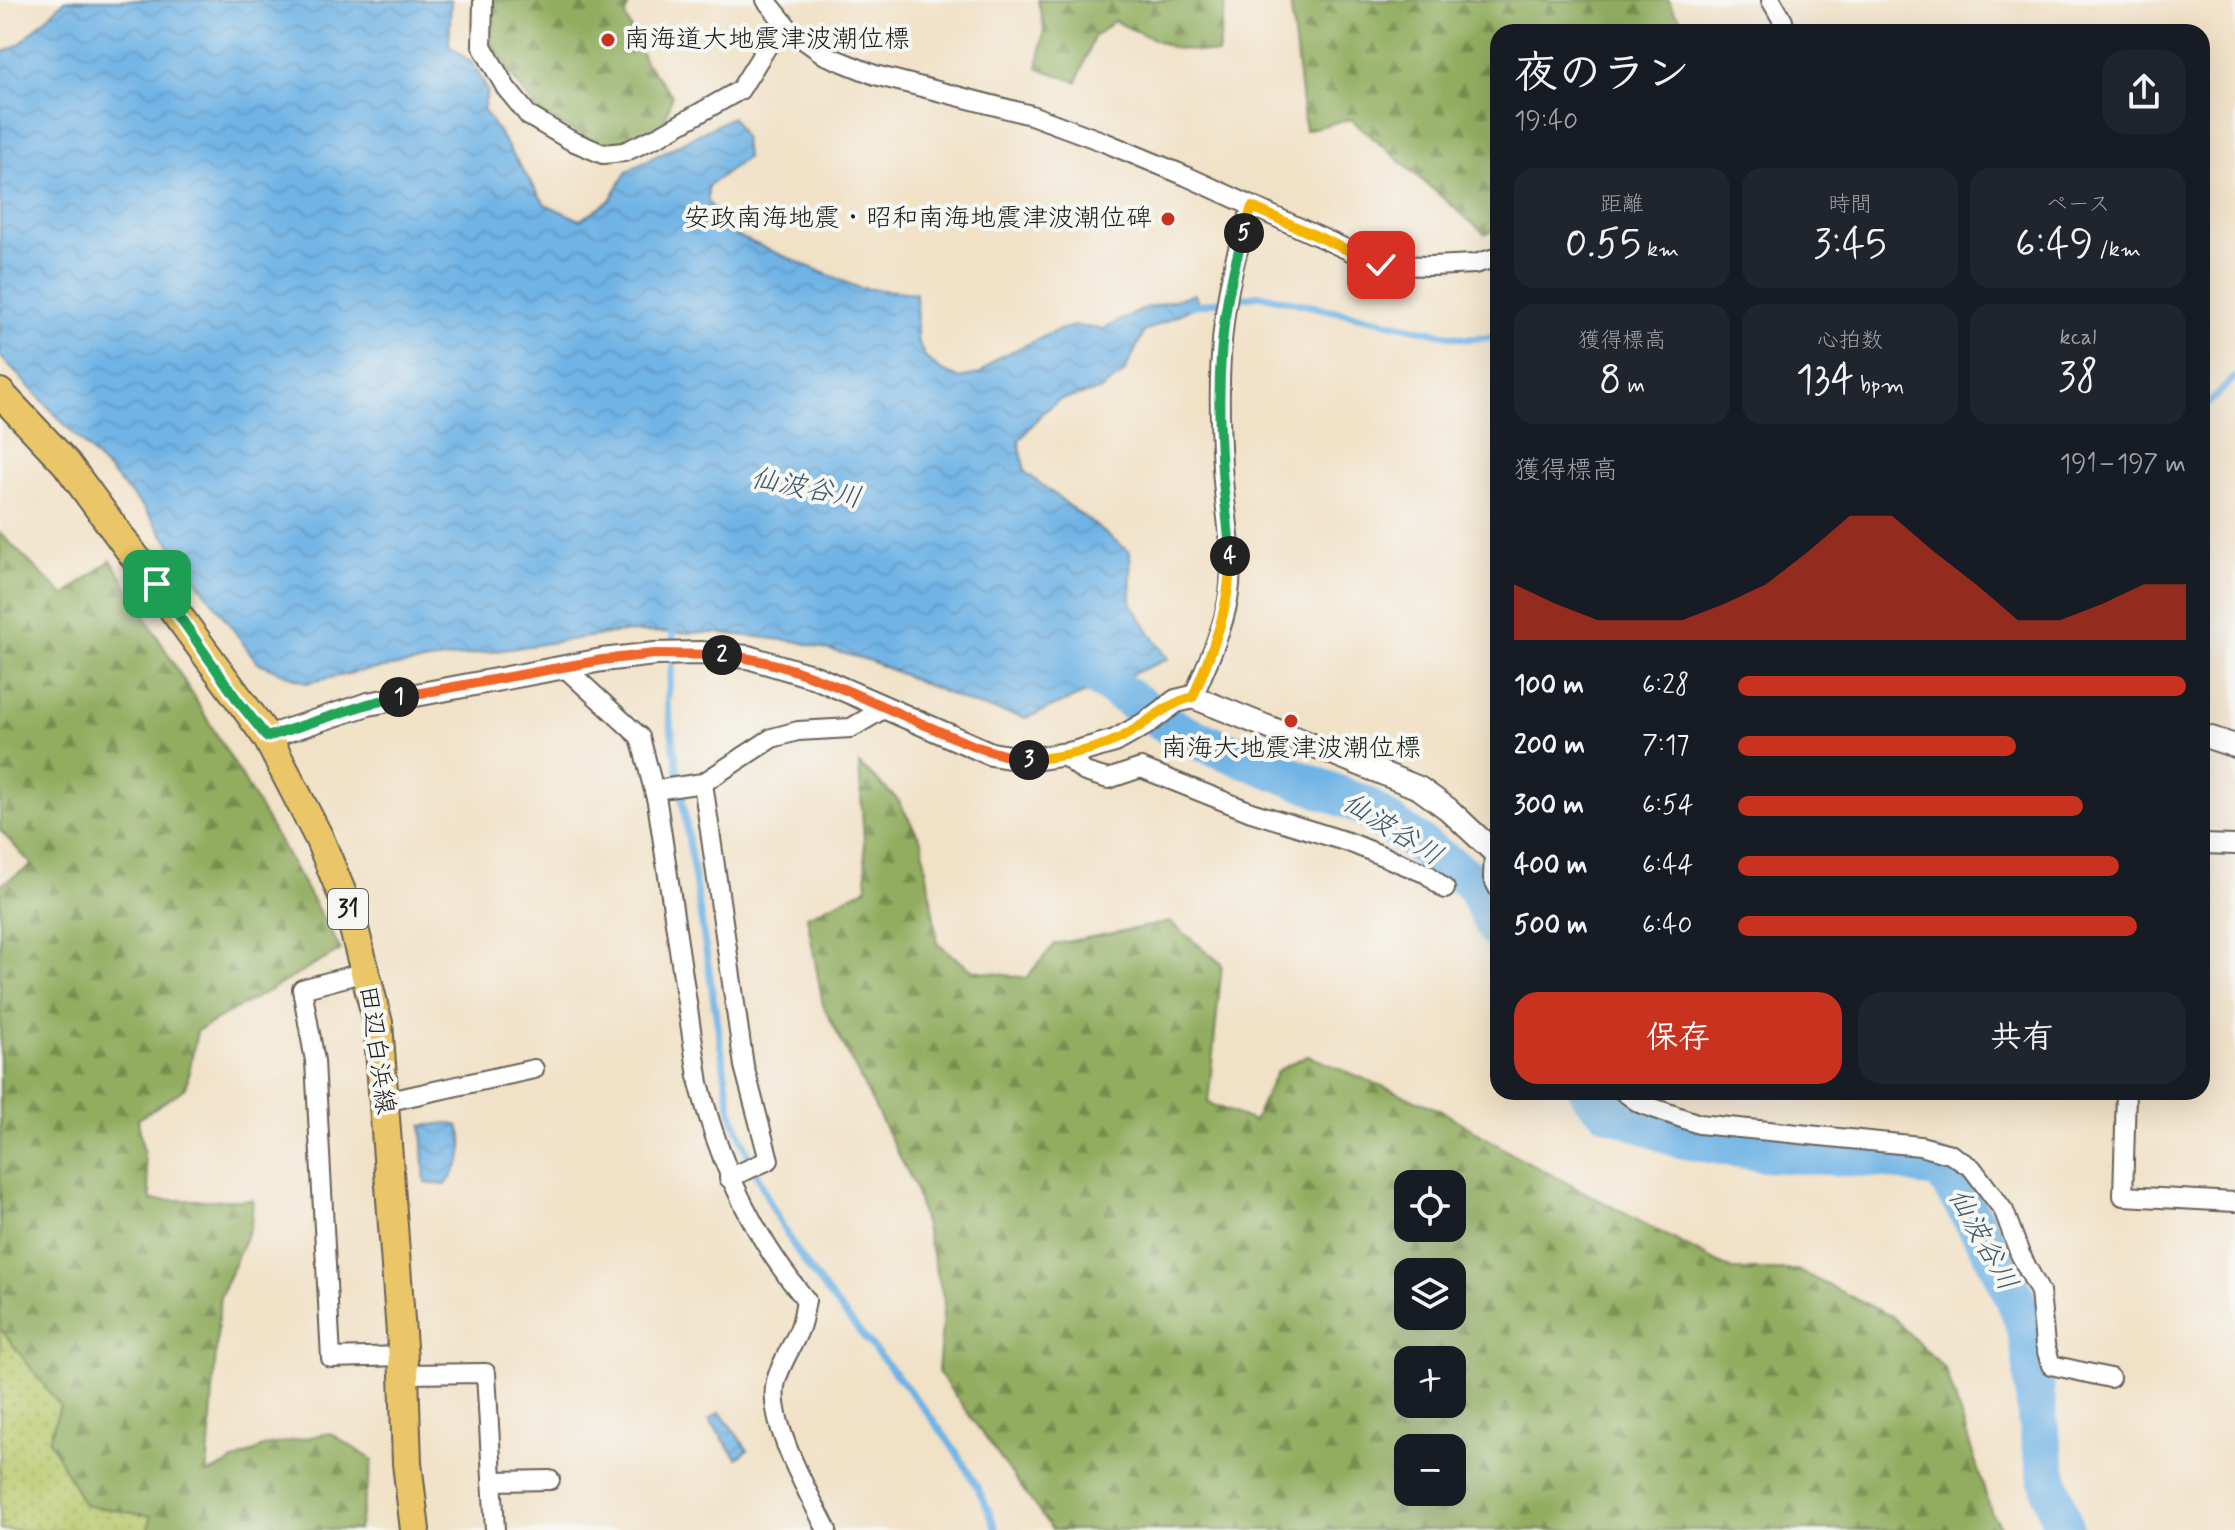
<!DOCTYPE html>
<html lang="ja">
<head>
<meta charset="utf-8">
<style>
	:root { --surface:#171b24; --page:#20242c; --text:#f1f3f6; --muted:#9ea1a6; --accent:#c8321e }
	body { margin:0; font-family:Mynerve,"Klee One",sans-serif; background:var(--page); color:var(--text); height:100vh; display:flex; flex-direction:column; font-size:30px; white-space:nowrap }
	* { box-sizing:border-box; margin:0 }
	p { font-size:26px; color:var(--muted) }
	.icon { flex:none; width:44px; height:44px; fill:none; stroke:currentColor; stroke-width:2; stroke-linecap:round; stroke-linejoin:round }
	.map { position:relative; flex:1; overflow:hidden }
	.details { position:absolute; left:1490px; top:24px; width:720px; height:1076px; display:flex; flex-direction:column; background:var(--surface); border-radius:24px; box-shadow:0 8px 32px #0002 }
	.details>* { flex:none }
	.fabs { position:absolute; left:1394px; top:1170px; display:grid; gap:16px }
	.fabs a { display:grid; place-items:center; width:72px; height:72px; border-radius:16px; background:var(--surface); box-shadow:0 8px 32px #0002; font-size:40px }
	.pin { position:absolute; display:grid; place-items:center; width:68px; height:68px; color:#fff; margin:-34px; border-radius:16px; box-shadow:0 4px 12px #0006 }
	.km { position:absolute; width:40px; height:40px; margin:-20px; border-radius:50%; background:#222; color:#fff; font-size:22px; line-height:40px; text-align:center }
	.round { display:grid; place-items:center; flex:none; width:84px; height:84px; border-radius:24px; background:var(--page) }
	.overview { display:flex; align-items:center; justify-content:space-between; height:136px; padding:0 24px }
	h1 { font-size:44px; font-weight:600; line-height:60px }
	.metrics { display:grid; grid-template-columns:repeat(3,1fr); gap:12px; height:136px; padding:8px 24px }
	.metrics div { display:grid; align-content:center; border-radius:20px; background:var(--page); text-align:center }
	.metrics b { font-size:40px; font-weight:600 }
	.metrics small { font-size:22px; font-weight:400 }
	.metrics p { font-size:22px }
	.chart { height:224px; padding:16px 24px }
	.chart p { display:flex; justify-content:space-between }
	.chart svg { width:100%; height:144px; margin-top:8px; fill:var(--accent); opacity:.7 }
	.cta { display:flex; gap:16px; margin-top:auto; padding:16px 24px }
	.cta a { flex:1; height:92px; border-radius:24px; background:var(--accent); color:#fff; font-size:32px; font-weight:600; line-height:92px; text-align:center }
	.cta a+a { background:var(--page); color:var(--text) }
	ul { padding:0 24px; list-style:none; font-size:26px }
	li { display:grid; grid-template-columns:128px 96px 1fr; align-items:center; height:60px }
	li i { height:20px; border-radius:10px; background:var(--accent) }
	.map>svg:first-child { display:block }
</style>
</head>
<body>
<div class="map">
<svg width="2235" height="1530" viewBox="0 0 2235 1530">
	<defs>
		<pattern id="grass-dots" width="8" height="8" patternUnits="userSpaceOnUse" patternTransform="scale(2)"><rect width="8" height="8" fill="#b8c96c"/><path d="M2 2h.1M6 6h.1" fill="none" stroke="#9eac5d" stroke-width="1.8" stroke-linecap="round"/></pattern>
		<pattern id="forest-firs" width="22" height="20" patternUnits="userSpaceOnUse" patternTransform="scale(2)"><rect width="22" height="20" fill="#92ad60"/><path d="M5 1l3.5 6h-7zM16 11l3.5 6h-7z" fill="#768c4e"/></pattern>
		<pattern id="water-waves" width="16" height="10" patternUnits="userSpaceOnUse" patternTransform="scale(2)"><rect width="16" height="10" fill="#70b3e5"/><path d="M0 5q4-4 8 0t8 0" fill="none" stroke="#6099c4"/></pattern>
	</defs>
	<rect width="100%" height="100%" fill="#f6f6f2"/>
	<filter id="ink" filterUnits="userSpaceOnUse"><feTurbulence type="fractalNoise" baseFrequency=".0125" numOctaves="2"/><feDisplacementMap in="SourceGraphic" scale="16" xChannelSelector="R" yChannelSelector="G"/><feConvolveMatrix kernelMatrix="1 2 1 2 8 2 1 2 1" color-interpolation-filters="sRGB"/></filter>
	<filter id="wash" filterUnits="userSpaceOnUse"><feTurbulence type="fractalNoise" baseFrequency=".006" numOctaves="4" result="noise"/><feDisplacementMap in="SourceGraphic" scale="32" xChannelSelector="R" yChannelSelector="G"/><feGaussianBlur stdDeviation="1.8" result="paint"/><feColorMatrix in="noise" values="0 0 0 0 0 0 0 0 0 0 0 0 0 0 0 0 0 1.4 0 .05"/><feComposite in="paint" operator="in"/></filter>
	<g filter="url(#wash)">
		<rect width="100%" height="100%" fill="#f1e1c6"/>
		<path fill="url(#grass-dots)" stroke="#6a7244" stroke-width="2" d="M 0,1183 L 190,1530 L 0,1530 Z"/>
		<g fill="url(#forest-firs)" stroke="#57643e" stroke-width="2" fill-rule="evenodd">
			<path d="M 491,0 L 631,0 L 625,15 L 645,62 L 672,95 L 663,126 L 620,143 L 597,143 L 538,112 L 491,48 Z"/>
			<path d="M 1038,0 L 1226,0 L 1218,54 L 1173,48 L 1114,21 L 1094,37 L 1077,82 L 1038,68 L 1044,29 Z"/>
			<path d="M 1290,0 L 1669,0 L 1673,10 L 1693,32 L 1498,32 L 1498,229 L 1485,234 L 1351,119 L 1305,130 Z"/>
			<path d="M 0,533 L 64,596 L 111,560 L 241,775 L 341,950 L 197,1031 L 186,1088 L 138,1119 L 151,1200 L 253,1200 L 251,1225 L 220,1297 L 207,1474 L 265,1446 L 330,1433 L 373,1460 L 358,1530 L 149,1530 L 151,1516 L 84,1505 L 49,1440 L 60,1406 L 0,1328 L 0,885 L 32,865 L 0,830 Z"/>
			<path d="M 859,764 L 898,800 L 922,842 L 938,944 L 972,970 L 1026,978 L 1055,944 L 1170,922 L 1222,964 L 1208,1103 L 1254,1121 L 1277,1071 L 1307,1055 L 1442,1111 L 1514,1155 L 1732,1270 L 1797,1270 L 1891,1316 L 1946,1370 L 1992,1514 L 2002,1530 L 1052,1530 L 938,1372 L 944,1300 L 914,1185 L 823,1005 L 807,916 L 867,888 ZM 1452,1184 L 1452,1228 L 1408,1228 L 1408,1184 ZM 1408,1272 L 1452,1272 L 1452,1316 L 1408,1316 ZM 1452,1360 L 1452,1404 L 1408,1404 L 1408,1360 ZM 1452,1448 L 1452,1492 L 1408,1492 L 1408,1448 Z"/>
		</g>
		<g fill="url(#water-waves)" stroke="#466880" stroke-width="2">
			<path d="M 65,0 L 451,0 L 449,45 L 473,64 L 488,91 L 483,109 L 545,204 L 580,220 L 610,200 L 627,171 L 732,117 L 744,138 L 746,158 L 708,186 L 708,202 L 732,234 L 859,288 L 916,293 L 917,340 L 926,358 L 940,370 L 958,378 L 980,374 L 997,358 L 1056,331 L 1074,326 L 1103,329 L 1146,308 L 1195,294 L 1198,305 L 1144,332 L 1124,373 L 1099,391 L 1059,400 L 1041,414 L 1019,441 L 1025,472 L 1130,552 L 1131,603 L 1168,659 L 1026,718 L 974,705 L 868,660 L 795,641 L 718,633 L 622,632 L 357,672 L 306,683 L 257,662 L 143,507 L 0,356 L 0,54 L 20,44 Z"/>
			<path d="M 449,1123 L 459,1126 C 468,1151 461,1164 446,1185 L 425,1183 L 422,1126 Z"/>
			<path d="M 720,1412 L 748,1450 L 737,1458 L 709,1420 Z"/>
		</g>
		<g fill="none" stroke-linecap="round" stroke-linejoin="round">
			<g stroke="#70b3e5" stroke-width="7">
				<path d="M 1190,306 L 1260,295 L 1466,339 L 1498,337"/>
				<path d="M 2202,410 L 2235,377"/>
				<path d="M 673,627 L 673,660 L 667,702 L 731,1111 C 750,1161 770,1209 799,1254 C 860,1345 960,1427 996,1530"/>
			</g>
			<g stroke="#70b3e5" stroke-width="40">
				<path d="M 1062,653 L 1181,733 L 1363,805 L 1473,882 L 1498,931"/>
				<path d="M 1589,1092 L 1606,1109 L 1679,1138 L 1764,1152 L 1885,1158 L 1943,1171 C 1972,1218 2003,1264 2022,1316 C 2035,1351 2033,1387 2038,1424 C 2043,1463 2051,1493 2064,1530"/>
			</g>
		</g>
	</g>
	<g filter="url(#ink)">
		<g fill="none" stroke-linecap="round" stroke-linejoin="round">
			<g stroke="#676158" stroke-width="22">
				<g id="minor">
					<path d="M 483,0 L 482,46 L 506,88 L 529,116 L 570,140 L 603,154 L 624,152 L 659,136 L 740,90 L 770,42 L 790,30"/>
					<path d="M 766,0 L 790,30 L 825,55 L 875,75 L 1031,115 L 1104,142 L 1186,176 L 1381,265 L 1432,266 L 1475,264 L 1498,257"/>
					<path d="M 1771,0 L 1783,21 L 1785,32"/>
					<path d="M 564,667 L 640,737 L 657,802 L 699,1083 C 719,1162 754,1238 806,1300 C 804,1310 803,1321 799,1330 C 792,1347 781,1363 776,1381 C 766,1420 809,1494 827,1530"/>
					<path d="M 1193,697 C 1206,666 1222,633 1228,600 C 1236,556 1224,510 1222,466 C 1218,398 1218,331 1234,265 C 1238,246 1246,226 1252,207"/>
					<path d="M 1063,755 L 1085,772 L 1108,779 L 1141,768 L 1251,812 L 1351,843 L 1427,874 L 1445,889"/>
					<path d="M 703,783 L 744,1066 L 769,1160 L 729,1178"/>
					<path d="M 655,790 L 703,783 L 772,738 L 798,731 L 851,728 L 885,708"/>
					<path d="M 2202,844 L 2235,845"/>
					<path d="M 1494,852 L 1493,878 L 1498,888"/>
					<path d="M 365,972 L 302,989 L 315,1061 L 331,1358 L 403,1356"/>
					<path d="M 1624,1092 L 1639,1103 L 1699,1124 L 1920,1146 L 1950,1154 L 1972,1168 L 2004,1211 L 2020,1254 L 2040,1292 L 2045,1345 L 2051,1365 L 2110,1378"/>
					<path d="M 2126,1092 L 2123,1196 L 2235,1202"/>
					<path d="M 385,1102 L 534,1069"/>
					<path d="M 404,1374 L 486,1373 L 495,1530"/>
					<path d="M 492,1481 L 550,1480"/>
				</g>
			</g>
			<g stroke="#676158" stroke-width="26">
				<g id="tertiary">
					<path d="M 2202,735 L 2235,746"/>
					<path d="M 267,737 L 368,704 L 602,660 L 655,654 L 700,653 L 748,657 L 815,677 L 991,754 L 1028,760 L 1073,753 L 1115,741 L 1145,724 L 1176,701 L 1193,697 L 1419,788 L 1448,809 L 1494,852 L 1498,852"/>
				</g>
			</g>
			<g stroke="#676158" stroke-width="32">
				<path id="primary" d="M 0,393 L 66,463 L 267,737 L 319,838 L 350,913 L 378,1023 L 404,1374 L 407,1463 L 415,1530"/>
			</g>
			<use href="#minor" stroke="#fff" stroke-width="18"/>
			<use href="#tertiary" stroke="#fff" stroke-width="22"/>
			<use href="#primary" stroke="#ebc669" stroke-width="28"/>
		</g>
	</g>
	<g fill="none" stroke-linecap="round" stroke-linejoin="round" filter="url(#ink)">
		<g stroke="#fff" stroke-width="16">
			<path id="split-1" d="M 157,584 L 238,701 L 267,737 L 368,704 L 399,697"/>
		</g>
		<g stroke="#fff" stroke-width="16">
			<path id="split-2" d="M 399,697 L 602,660 L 655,654 L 722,655"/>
		</g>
		<g stroke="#fff" stroke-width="16">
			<path id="split-3" d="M 722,655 C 795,661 863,699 930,727 C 963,742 993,755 1029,760"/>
		</g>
		<g stroke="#fff" stroke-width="16">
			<path id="split-4" d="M 1029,760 C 1058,757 1089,752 1116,740 C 1143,728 1164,704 1193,697 C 1212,650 1231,608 1230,556"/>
		</g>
		<g stroke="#fff" stroke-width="16">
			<path id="split-5" d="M 1230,556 C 1229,527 1224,499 1222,470 C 1216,390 1219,310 1244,233"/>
		</g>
		<g stroke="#fff" stroke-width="16">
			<path id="split-6" d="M 1244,233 L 1252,207 L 1381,265"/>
		</g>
		<use href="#split-1" stroke="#22a559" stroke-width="10"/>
		<use href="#split-2" stroke="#f0652b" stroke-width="10"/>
		<use href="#split-3" stroke="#f0652b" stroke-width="10"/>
		<use href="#split-4" stroke="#f5b400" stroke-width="10"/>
		<use href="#split-5" stroke="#22a559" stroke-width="10"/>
		<use href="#split-6" stroke="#f5b400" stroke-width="10"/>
	</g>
	<g fill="#c8321e" stroke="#f6f6f2" stroke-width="3">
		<circle cx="608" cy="40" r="8"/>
		<circle cx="1168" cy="219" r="8"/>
		<circle cx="1291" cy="721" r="8"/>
	</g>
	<g text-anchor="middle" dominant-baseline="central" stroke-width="8" stroke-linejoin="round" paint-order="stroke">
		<rect fill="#f6f6f2" stroke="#5d5d5c" stroke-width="2" x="328" y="889" width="40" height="40" rx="6"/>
		<g font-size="24" font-weight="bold" fill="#1c1c1c">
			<text x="348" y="909">31</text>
		</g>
		<g font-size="26" fill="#1c1c1c" stroke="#f6f6f2" text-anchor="start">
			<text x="624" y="40">南海道大地震津波潮位標</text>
			<text x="1152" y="219" text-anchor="end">安政南海地震・昭和南海地震津波潮位碑</text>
			<text x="1291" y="749" text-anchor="middle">南海大地震津波潮位標</text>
		</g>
		<g font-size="26" fill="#1c1c1c" stroke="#f6f6f2">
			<text transform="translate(376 1050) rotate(82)">田辺白浜線</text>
		</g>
		<g font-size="28" font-style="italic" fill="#3e586c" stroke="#f6f6f2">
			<text transform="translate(806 489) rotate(11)">仙波谷川</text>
			<text transform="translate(1392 830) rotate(32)">仙波谷川</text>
			<text transform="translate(1982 1240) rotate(61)">仙波谷川</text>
		</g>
	</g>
</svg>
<div class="fabs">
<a><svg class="icon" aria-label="locate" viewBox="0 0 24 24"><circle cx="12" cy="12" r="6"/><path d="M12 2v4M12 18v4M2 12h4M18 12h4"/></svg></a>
<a><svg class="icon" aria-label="layers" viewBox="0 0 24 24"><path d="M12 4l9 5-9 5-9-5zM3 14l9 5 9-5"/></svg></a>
<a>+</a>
<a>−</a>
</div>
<div class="pin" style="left:157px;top:584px;background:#1e9e55"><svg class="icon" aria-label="arrive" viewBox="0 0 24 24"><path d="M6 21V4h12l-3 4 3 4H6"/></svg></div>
<div class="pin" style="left:1381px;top:265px;background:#d93025"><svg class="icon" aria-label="check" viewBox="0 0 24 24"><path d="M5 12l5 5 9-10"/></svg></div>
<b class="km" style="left:399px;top:697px">1</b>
<b class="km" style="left:722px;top:655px">2</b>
<b class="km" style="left:1029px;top:760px">3</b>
<b class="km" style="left:1230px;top:556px">4</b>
<b class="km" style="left:1244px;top:233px">5</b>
<section class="details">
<div class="overview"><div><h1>夜のラン</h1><p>19:40</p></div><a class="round"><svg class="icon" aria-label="share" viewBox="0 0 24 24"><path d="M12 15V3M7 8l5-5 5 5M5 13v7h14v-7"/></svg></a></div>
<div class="metrics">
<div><p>距離</p><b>0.55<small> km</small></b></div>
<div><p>時間</p><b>3:45</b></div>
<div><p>ペース</p><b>6:49<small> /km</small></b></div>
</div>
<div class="metrics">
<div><p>獲得標高</p><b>8<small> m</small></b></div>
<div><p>心拍数</p><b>134<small> bpm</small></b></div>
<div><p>kcal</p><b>38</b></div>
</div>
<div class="chart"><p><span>獲得標高</span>191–197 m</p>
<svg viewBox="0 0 160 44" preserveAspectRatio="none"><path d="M0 44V27L10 33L20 38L30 38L40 38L50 33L60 27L70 17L80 6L90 6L100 17L110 27L120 38L130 38L140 33L150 27L160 27V44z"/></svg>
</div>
<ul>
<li><b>100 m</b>6:28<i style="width:100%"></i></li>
<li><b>200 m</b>7:17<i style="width:62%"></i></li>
<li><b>300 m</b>6:54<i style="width:77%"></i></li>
<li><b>400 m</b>6:44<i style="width:85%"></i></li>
<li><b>500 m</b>6:40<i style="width:89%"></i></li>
</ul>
<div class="cta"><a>保存</a><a>共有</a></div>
</section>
</div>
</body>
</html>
